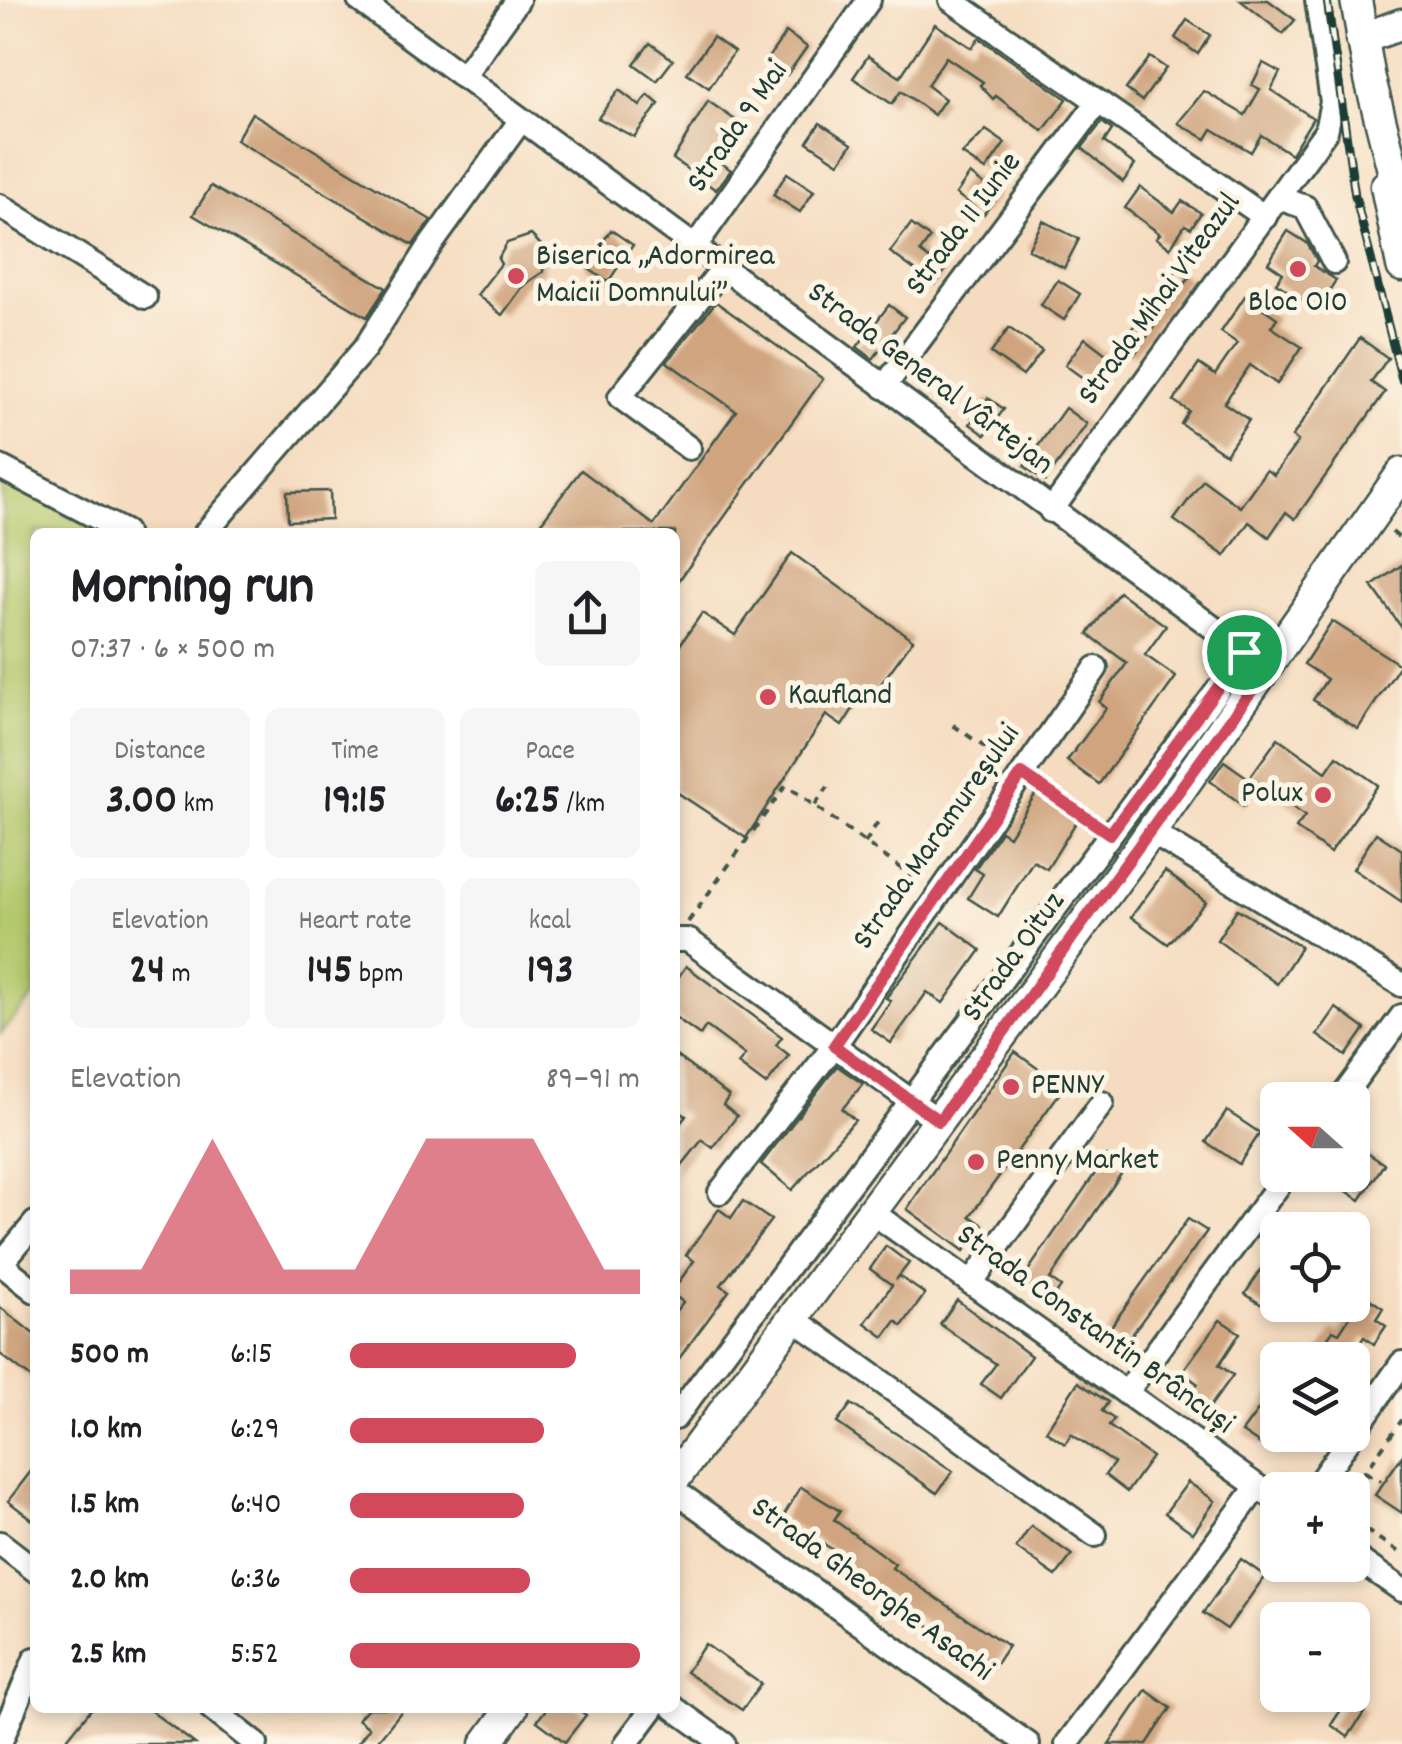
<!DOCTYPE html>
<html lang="en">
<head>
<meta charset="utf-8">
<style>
	:root { --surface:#fff; --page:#f6f6f6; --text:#202124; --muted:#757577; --accent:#d1495b }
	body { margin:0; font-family:Dekko,sans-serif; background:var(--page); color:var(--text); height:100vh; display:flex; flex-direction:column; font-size:38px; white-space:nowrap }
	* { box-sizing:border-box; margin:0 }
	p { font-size:32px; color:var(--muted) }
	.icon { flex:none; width:55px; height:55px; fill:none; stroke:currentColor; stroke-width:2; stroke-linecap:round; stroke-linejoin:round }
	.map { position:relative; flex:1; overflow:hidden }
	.details { position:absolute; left:30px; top:528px; width:650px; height:1185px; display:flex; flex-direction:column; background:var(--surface); border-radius:15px; box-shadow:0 5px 15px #0003 }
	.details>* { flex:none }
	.needle { width:65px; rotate:291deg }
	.fabs { position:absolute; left:1260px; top:1082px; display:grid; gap:20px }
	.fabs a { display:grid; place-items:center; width:110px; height:110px; border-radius:15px; background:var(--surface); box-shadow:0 5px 15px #0003; font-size:50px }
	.pin { position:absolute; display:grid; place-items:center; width:85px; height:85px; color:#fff; margin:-42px; border:5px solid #fff; border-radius:50%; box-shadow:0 2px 10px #0007 }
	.round { display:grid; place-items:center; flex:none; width:105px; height:105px; border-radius:15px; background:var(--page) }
	.head { display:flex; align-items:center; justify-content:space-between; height:170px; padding:0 40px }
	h1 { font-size:55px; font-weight:700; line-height:75px }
	.figures { display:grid; grid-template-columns:repeat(3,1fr); gap:15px; height:170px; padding:10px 40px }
	.figures div { display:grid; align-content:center; border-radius:15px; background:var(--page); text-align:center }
	.figures b { font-size:42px; font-weight:700 }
	.figures small { font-size:28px; font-weight:400 }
	.figures p { font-size:28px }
	.chart { height:280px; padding:20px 40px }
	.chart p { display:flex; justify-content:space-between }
	.chart svg { width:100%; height:180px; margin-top:10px; fill:var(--accent); opacity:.7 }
	ul { padding:0 40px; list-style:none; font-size:32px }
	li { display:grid; grid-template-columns:160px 120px 1fr; align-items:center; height:75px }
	li i { height:25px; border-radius:12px; background:var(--accent) }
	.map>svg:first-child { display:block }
</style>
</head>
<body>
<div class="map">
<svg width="1402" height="1744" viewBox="0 0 1402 1744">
	<rect width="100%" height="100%" fill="#fcf5e5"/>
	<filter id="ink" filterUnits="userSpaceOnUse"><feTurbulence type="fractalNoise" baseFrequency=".01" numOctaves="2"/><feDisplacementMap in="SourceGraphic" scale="20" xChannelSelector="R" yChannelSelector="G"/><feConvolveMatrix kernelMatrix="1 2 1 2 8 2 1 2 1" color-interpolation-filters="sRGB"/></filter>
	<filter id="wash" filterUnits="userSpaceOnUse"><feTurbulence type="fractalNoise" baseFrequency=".0048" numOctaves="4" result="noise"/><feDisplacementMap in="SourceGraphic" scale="40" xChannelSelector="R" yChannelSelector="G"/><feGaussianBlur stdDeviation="2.25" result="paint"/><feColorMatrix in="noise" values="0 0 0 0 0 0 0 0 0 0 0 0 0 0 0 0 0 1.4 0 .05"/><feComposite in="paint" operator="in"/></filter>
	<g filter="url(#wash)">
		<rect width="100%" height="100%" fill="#f5dcc0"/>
		<path fill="#b4c86c" stroke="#6a8250" stroke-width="2.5" d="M 3,476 L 100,532 L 35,532 L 35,995 L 0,1034 Z"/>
		<g id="blocks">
			<g fill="#cfa47f">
				<path d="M 1240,0 L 1268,0 L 1295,20 L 1283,34 Z"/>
				<path d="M 1187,20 L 1210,35 L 1198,54 L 1175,38 Z"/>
				<path d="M 935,24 L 972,48 L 979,38 L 1067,99 L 1043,131 L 996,96 L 993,99 L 980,85 L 983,82 L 946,57 L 927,85 L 945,99 L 934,115 L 901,91 L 892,104 L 853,78 L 868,56 L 900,77 Z"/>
				<path d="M 786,32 L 807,47 L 787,75 L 766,61 Z"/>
				<path d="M 713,37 L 734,52 L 709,88 L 687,73 Z"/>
				<path d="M 650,43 L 673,60 L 657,81 L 634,64 Z"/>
				<path d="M 1150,57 L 1166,68 L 1142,101 L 1126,89 Z"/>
				<path d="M 1263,63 L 1280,72 L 1271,90 L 1313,118 L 1291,154 L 1261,135 L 1251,152 L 1212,129 L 1206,139 L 1178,123 L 1204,91 L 1245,115 L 1260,89 L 1252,85 Z"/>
				<path d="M 619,90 L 640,106 L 648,95 L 659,104 L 634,137 L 598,118 Z"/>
				<path d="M 708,101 L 741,124 L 717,160 L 731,170 L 716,190 L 673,159 Z"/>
				<path d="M 252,113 L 431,220 L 413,245 L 236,140 Z"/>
				<path d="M 1102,122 L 1112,130 L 1104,142 L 1135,165 L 1123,182 L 1082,148 Z"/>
				<path d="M 820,123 L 852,144 L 839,163 L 807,142 Z"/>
				<path d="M 986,130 L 1005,143 L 986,170 L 962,154 Z"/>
				<path d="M 787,173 L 814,191 L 800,212 L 773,195 Z"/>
				<path d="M 970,174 L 998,195 L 984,214 L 956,194 Z"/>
				<path d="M 211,186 L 386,288 L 367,317 L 193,215 Z"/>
				<path d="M 1140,187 L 1174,212 L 1182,201 L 1201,213 L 1191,228 L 1185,225 L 1170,248 L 1156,238 L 1160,234 L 1125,208 Z"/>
				<path d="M 1043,221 L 1079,239 L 1064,268 L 1028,249 Z"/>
				<path d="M 911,224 L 930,238 L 920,252 L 945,271 L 935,285 L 890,252 Z"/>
				<path d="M 611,230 L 633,245 L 608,282 L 586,267 Z"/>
				<path d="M 1288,231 L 1307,243 L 1317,261 L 1314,266 L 1336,280 L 1317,310 L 1276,283 L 1283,273 L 1268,263 Z"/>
				<path d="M 531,235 L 545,249 L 543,272 L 524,285 L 502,315 L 477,295 L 501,264 L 498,259 L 507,243 Z"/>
				<path d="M 1177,270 L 1189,278 L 1134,355 L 1120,344 Z"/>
				<path d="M 1058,280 L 1080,294 L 1064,320 L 1041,305 Z"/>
				<path d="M 1245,296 L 1277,318 L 1271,327 L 1302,347 L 1277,384 L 1250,365 L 1224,403 L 1249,420 L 1226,454 L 1181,424 L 1189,411 L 1174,401 L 1199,364 L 1215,375 L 1237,343 L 1221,332 Z"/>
				<path d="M 716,302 L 823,379 L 675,586 L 675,532 L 534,532 L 581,470 L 654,525 L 736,411 L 667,362 Z"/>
				<path d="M 889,305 L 905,317 L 873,359 L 857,347 Z"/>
				<path d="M 1009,328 L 1042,351 L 1023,376 L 991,353 Z"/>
				<path d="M 1085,338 L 1110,357 L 1091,384 L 1065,365 Z"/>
				<path d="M 1360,338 L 1388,358 L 1371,382 L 1385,392 L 1295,519 L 1286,512 L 1269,537 L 1249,522 L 1225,556 L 1174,520 L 1203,480 L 1240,507 L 1266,470 L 1274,475 L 1298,441 L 1292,437 Z"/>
				<path d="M 988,398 L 1004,409 L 985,435 L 970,424 Z"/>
				<path d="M 1065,408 L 1087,424 L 1045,481 L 1024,466 Z"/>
				<path d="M 330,491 L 331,519 L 288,521 L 287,492 Z"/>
				<path d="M 792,553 L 913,640 L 870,699 L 862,695 L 842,726 L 826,715 L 746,838 L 675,791 L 675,652 L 702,613 L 735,635 Z"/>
				<path d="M 1402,565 L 1402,628 L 1372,586 Z"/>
				<path d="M 1119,592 L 1166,626 L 1145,655 L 1176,677 L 1099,784 L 1067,761 L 1106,708 L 1099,702 L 1127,663 L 1088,634 Z"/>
				<path d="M 1332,621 L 1400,665 L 1358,729 L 1313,700 L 1327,679 L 1304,664 Z"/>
				<path d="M 1278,738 L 1326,772 L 1337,756 L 1378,785 L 1330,853 L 1296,828 L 1305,816 L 1250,777 Z"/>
				<path d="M 1224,761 L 1258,785 L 1244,806 L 1210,781 Z"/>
				<path d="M 1038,790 L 1080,816 L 1047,869 L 1033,861 L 998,917 L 968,898 L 983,874 L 975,869 L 1001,831 L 1009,836 Z"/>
				<path d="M 1376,833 L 1402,850 L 1402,902 L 1353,869 Z"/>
				<path d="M 1165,871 L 1206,902 L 1168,944 L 1131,917 Z"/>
				<path d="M 1237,909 L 1301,947 L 1277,984 L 1217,940 Z"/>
				<path d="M 943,922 L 981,950 L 943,1003 L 927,992 L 891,1043 L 871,1029 L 891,1001 L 886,998 Z"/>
				<path d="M 686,966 L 782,1037 L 776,1045 L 789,1055 L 766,1085 L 738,1064 L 745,1055 L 706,1026 L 700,1035 L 675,1017 L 675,982 Z"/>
				<path d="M 1336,1008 L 1365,1029 L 1346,1056 L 1317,1035 Z"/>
				<path d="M 1015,1052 L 1044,1073 L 1040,1079 L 1059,1094 L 970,1216 L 983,1225 L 964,1251 L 907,1209 Z"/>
				<path d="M 675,1055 L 729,1096 L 723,1105 L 737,1116 L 713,1148 L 702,1140 L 675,1174 L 675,1130 L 686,1116 L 675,1108 Z"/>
				<path d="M 837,1066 L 863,1084 L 842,1109 L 855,1120 L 792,1190 L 761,1164 Z"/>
				<path d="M 1227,1111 L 1260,1133 L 1239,1164 L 1206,1142 Z"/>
				<path d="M 1352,1143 L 1384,1164 L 1360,1200 L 1323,1175 L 1352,1175 Z"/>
				<path d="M 1107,1156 L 1125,1168 L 1050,1279 L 1061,1287 L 1050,1303 L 1021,1281 Z"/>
				<path d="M 743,1201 L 771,1220 L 721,1285 L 729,1291 L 675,1364 L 675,1312 L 683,1302 L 675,1296 L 675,1287 L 694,1261 L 686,1255 L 719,1209 L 731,1218 Z"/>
				<path d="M 1188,1219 L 1207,1231 L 1122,1348 L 1105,1335 Z"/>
				<path d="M 1278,1244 L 1278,1289 L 1265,1307 L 1245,1294 Z"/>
				<path d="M 886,1246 L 909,1263 L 896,1280 L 899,1276 L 925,1294 L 902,1326 L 896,1321 L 884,1337 L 865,1323 L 892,1285 L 870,1269 Z"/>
				<path d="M 1364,1295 L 1383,1308 L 1376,1319 L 1386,1326 L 1374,1344 L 1364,1337 L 1347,1360 L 1312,1360 L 1333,1330 L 1339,1333 Z"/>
				<path d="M 957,1300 L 1031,1356 L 1001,1398 L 981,1384 L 996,1364 L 940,1324 Z"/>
				<path d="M 0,1307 L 35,1335 L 35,1381 L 0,1354 Z"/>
				<path d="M 1220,1320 L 1240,1333 L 1219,1365 L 1233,1375 L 1209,1408 L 1190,1395 L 1198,1384 L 1182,1372 Z"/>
				<path d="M 1078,1382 L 1108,1402 L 1102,1411 L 1114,1419 L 1109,1426 L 1152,1457 L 1127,1492 L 1105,1475 L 1114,1463 L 1071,1434 L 1065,1444 L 1046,1431 Z"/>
				<path d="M 1278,1383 L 1278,1426 L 1263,1446 L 1242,1432 Z"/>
				<path d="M 851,1404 L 953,1471 L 937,1493 L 837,1423 Z"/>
				<path d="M 1402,1456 L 1402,1513 L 1375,1495 Z"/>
				<path d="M 35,1466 L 35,1522 L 8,1501 Z"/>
				<path d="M 1188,1482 L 1215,1501 L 1193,1533 L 1165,1513 Z"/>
				<path d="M 801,1487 L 840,1511 L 834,1520 L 895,1564 L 892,1568 L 1008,1646 L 992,1670 L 832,1557 L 835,1551 L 782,1518 Z"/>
				<path d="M 1031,1526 L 1072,1555 L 1056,1576 L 1016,1548 Z"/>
				<path d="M 1241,1559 L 1265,1576 L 1227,1629 L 1203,1613 Z"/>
				<path d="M 705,1644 L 761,1684 L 742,1710 L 686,1672 Z"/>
				<path d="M 1146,1690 L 1171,1708 L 1147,1744 L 1109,1744 Z"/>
				<path d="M 1348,1699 L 1365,1711 L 1348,1737 L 1331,1725 Z"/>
				<path d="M 92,1708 L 147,1708 L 195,1744 L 63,1744 Z"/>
				<path d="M 368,1708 L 404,1708 L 375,1744 L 357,1744 L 369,1728 L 358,1719 Z"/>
				<path d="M 547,1708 L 576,1708 L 586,1715 L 565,1742 L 537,1721 Z"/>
			</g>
		</g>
	</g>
	<g filter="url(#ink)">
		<use href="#blocks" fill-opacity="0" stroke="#3f5549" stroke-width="2.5"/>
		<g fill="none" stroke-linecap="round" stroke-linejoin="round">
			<g stroke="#3f5549" stroke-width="28">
				<g id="minor">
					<path d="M 359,0 L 1268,668"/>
					<path d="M 951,0 L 1265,217"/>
					<path d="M 463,77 L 518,0"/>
					<path d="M 1279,198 L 1305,207 L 1334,262"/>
					<path d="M 0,206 L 145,297"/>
					<path d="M 696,245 L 869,0"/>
					<path d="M 884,387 L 1098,102"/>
					<path d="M 689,448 L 620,397 L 724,267"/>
					<path d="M 0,467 L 125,532"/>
					<path d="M 1051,511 L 1326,131 L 1332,102 L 1317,0"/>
					<path d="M 206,532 L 365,348 L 430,246 L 521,120"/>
					<path d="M 1151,832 L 1402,985"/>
					<path d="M 675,940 L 688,940 L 939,1121"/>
					<path d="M 1340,1100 L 1402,1016"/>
					<path d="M 720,1192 L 834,1046 L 1096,668"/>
					<path d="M 873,1213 L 1278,1501"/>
					<path d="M 0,1263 L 35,1291"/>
					<path d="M 0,1265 L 35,1223"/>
					<path d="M 971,1283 L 1102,1103"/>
					<path d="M 794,1319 L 1095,1535"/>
					<path d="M 1126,1393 L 1286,1175"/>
					<path d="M 675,1418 L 1217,691"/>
					<path d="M 1352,1435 L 1402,1363"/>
					<path d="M 1314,1490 L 1352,1435"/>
					<path d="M 675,1491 L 1028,1744"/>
					<path d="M 0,1543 L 35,1570"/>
					<path d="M 1352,1555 L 1402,1590"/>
					<path d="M 211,1708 L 256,1744"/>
					<path d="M 674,1708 L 724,1744"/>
					<path d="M 0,1743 L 35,1659"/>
					<path d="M 626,1744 L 653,1708"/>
					<path d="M 1067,1744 L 1257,1487"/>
				</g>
			</g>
			<g stroke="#3f5549" stroke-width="35">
				<g id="major">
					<path d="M 1356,0 L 1370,79 L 1402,206"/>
					<path d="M 1361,39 L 1402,24"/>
					<path d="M 1386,186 L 1402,266"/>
					<path d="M 675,1478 L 1136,853 L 1402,473"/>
					<path d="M 486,1744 L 512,1708"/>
				</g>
			</g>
			<g stroke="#3f5549" stroke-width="4" stroke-dasharray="8 8" stroke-linecap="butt">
				<path d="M 1392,532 L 1402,540"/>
				<path d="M 953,725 L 1006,762"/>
				<path d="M 1039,785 L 1093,822"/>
				<path d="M 815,805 L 828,787"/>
				<path d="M 865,843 L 879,820"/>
				<path d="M 688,922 L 786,785 L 921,883"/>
				<path d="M 1365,1472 L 1381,1481"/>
				<path d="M 1352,1490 L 1402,1420"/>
				<path d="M 1352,1521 L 1402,1554"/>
			</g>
			<use href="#minor" stroke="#fff" stroke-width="22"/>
			<use href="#major" stroke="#fff" stroke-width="30"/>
			<g stroke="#1f3d34" stroke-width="9">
				<path id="rail" d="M 1327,0 L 1355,196 L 1402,380"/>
			</g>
			<use href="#rail" stroke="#fcf5e5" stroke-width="5" stroke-dasharray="15" stroke-linecap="butt"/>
		</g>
	</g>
	<g fill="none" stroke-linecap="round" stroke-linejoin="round" filter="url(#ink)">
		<g stroke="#fff" stroke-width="20">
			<path id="route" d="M 1244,652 L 1268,668 L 939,1121 L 834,1046 L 1022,774 L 1110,834 Z"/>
		</g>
		<use href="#route" stroke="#d1495b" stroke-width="12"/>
	</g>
	<g fill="#d1495b" stroke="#fcf5e5" stroke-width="4">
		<circle cx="1298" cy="269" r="10"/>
		<circle cx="516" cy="276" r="10"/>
		<circle cx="768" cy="697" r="10"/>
		<circle cx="1323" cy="795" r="10"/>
		<circle cx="1011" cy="1087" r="10"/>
		<circle cx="976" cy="1162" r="10"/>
	</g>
	<g text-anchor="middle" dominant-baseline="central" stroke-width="10" stroke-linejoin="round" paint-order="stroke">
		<g font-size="32" fill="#1f3d34" stroke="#fcf5e5">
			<text transform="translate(739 128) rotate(-55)">Strada 9 Mai</text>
			<text transform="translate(965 225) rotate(-53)">Strada 11 Iunie</text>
			<text transform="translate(1161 300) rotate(-54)">Strada Mihai Viteazul</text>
			<text transform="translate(929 380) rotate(37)">Strada General Vârtejan</text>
			<text transform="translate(938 838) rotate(-55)">Strada Maramureșului</text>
			<text transform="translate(1015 958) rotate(-54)">Strada Oituz</text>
			<text transform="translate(1094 1331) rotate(36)">Strada Constantin Brâncuși</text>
			<text transform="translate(871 1591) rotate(36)">Strada Gheorghe Asachi</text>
		</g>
		<g font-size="32" fill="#1f3d34" stroke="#fcf5e5" text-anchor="start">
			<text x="536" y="258">Biserica „Adormirea<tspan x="536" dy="37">Maicii Domnului”</tspan></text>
			<text x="1298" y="304" text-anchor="middle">Bloc O10</text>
			<text x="788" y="697">Kaufland</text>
			<text x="1303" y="795" text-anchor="end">Polux</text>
			<text x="1031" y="1087">PENNY</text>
			<text x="996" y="1162">Penny Market</text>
		</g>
	</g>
</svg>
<div class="fabs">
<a><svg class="needle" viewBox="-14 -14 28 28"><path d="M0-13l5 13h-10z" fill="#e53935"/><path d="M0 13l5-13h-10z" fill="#757577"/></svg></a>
<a><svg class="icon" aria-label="locate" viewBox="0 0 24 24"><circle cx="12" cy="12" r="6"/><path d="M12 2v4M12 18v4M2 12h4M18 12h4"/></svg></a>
<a><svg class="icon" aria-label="layers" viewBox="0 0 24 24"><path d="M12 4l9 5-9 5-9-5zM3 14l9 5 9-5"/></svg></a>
<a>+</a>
<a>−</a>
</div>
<div class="pin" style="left:1244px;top:652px;background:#1e9e55"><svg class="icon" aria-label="arrive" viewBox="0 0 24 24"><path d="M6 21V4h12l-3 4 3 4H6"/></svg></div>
<section class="details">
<div class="head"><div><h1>Morning run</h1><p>07:37 · 6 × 500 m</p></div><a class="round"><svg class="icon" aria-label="share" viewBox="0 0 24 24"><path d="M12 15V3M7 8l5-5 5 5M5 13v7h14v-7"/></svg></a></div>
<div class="figures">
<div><p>Distance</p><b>3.00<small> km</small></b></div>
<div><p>Time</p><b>19:15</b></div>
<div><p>Pace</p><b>6:25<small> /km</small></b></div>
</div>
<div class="figures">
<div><p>Elevation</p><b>24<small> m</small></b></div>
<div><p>Heart rate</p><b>145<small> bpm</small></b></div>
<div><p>kcal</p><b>193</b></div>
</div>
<div class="chart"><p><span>Elevation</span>89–91 m</p>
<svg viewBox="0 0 160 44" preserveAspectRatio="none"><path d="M0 44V38L10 38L20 38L30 22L40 6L50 22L60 38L70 38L80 38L90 22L100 6L110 6L120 6L130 6L140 22L150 38L160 38V44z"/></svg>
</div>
<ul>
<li><b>500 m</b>6:15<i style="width:78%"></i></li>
<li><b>1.0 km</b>6:29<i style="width:67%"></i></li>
<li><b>1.5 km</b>6:40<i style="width:60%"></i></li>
<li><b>2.0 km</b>6:36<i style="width:62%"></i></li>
<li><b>2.5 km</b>5:52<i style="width:100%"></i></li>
</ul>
</section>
</div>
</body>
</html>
